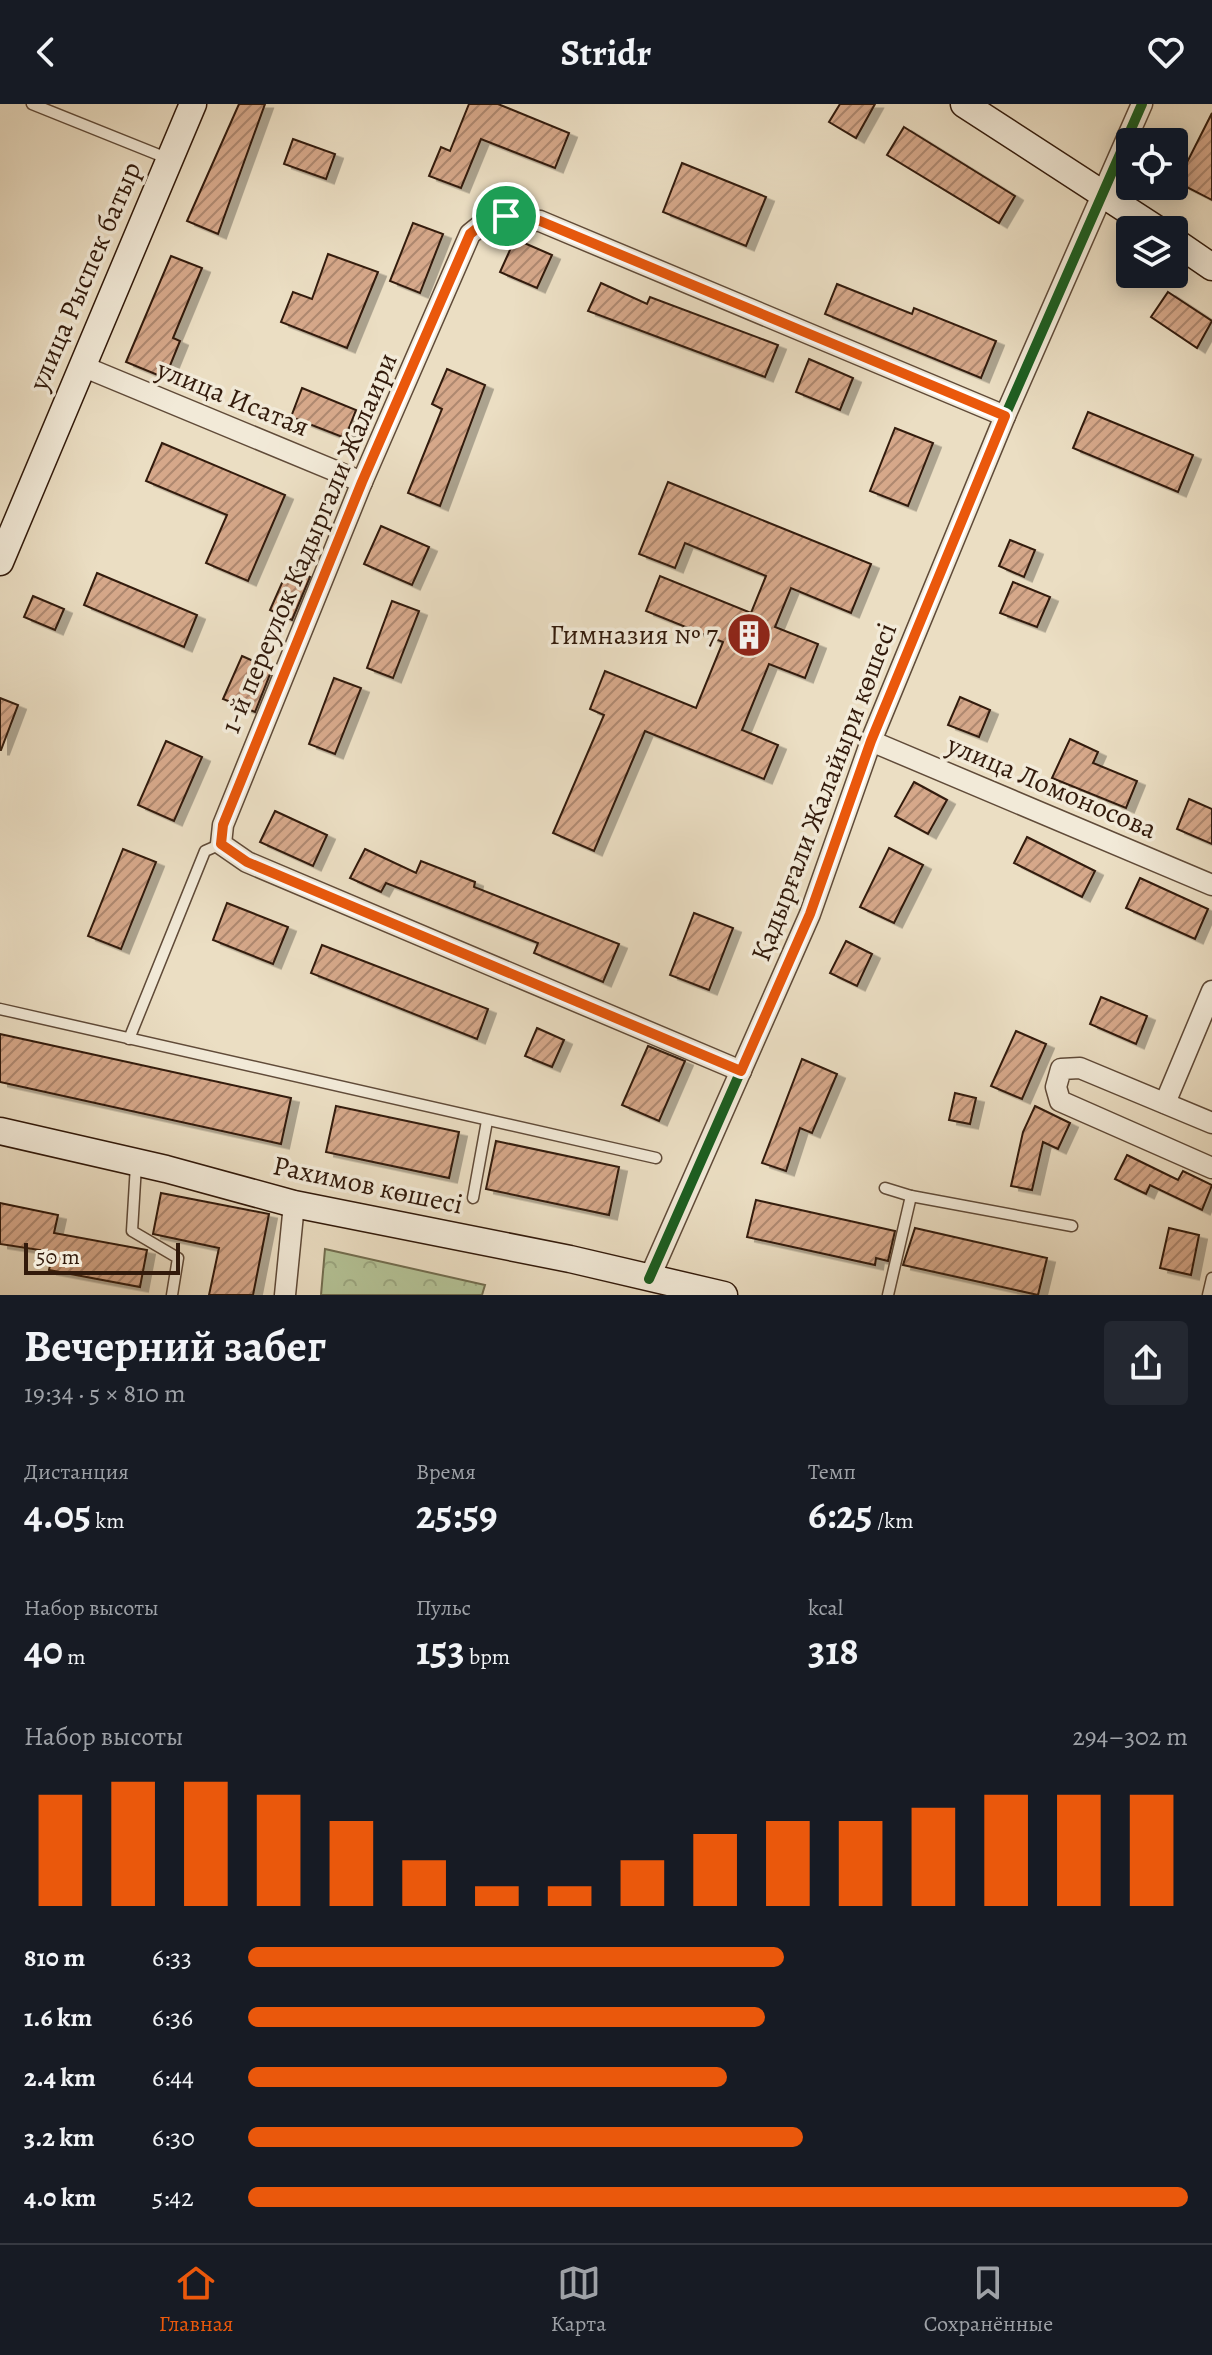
<!DOCTYPE html>
<html lang="ru">
<head>
<meta charset="utf-8">
<style>
	:root { --surface:#171b24; --page:#242831; --text:#f1f3f6; --muted:#9ea1a6; --line:#363941; --accent:#ea580c }
	body { margin:0; font-family:Alegreya,serif; background:var(--page); color:var(--text); height:100vh; display:flex; flex-direction:column; font-size:30px; white-space:nowrap }
	* { box-sizing:border-box; margin:0 }
	p { font-size:26px; color:var(--muted) }
	.icon { flex:none; width:44px; height:44px; fill:none; stroke:currentColor; stroke-width:2; stroke-linecap:round; stroke-linejoin:round }
	.map { position:relative; height:1191px; overflow:hidden }
	.details { display:flex; flex-direction:column; background:var(--surface); flex:1 }
	.details>* { flex:none }
	.fabs { position:absolute; left:1116px; top:24px; display:grid; gap:16px }
	.fabs a { display:grid; place-items:center; width:72px; height:72px; border-radius:8px; background:var(--surface); box-shadow:0 4px 20px #0003; font-size:40px }
	.scale { position:absolute; left:24px; bottom:20px; width:156px; box-sizing:border-box; padding-left:8px; border:4px solid #321a0b; border-top:0; font-size:22px; line-height:28px; white-space:nowrap; color:#321a0b; -webkit-text-stroke:6px #f2ead8; paint-order:stroke }
	.pin { position:absolute; display:grid; place-items:center; width:68px; height:68px; color:#fff; margin:-34px; border:4px solid #fff; border-radius:50%; box-shadow:0 2px 8px #0007 }
	.round { display:grid; place-items:center; flex:none; width:84px; height:84px; border-radius:8px; background:var(--page) }
	.summary { display:flex; align-items:center; justify-content:space-between; height:136px; padding:0 24px }
	h1 { font-size:44px; font-weight:600; line-height:60px }
	.figures { display:grid; grid-template-columns:repeat(3,1fr); gap:12px; height:136px; padding:8px 24px }
	.figures div { display:grid; align-content:center }
	.figures b { font-size:40px; font-weight:600 }
	.figures small { font-size:22px; font-weight:400 }
	.figures p { font-size:22px }
	.chart { height:224px; padding:16px 24px }
	.chart p { display:flex; justify-content:space-between }
	.chart svg { width:100%; height:144px; margin-top:8px; stroke:var(--accent); stroke-width:6 }
	ul { padding:0 24px; list-style:none; font-size:26px }
	li { display:grid; grid-template-columns:128px 96px 1fr; align-items:center; height:60px }
	li i { height:20px; border-radius:10px; background:var(--accent) }
	header { display:flex; justify-content:space-between; align-items:center; height:104px; padding:0 24px; background:var(--surface); font-size:36px; font-weight:600 }
	.menu { display:flex; justify-content:space-around; align-items:center; height:112px; border-top:2px solid var(--line); background:var(--surface); font-size:22px; color:var(--muted) }
	.menu a { display:grid; justify-items:center; gap:4px }
	.menu .on { color:var(--accent) }
	.map>svg:first-child { display:block }
</style>
</head>
<body>
<header><svg class="icon" aria-label="back" viewBox="0 0 24 24"><path d="M15 5l-7 7 7 7"/></svg>Stridr<svg class="icon" aria-label="heart" viewBox="0 0 24 24"><path d="M12 20l-8-8c-3-5 5-10 8-4 3-6 11-1 8 4z"/></svg></header>
<div class="map">
<svg width="1212" height="1191" viewBox="0 0 1212 1191">
	<defs>
		<pattern id="forest-crowns" width="20" height="18" patternUnits="userSpaceOnUse" patternTransform="scale(2)"><rect width="20" height="18" fill="#b4c296"/><path d="M2 6a3 3 0 1 1 6 0M12 15a3 3 0 1 1 6 0" fill="none" stroke="#9ba680"/></pattern>
		<pattern id="building-hatch" width="6" height="6" patternUnits="userSpaceOnUse" patternTransform="scale(2)"><rect width="6" height="6" fill="#d6a88a"/><path d="M-1 1l2-2M0 6l6-6M5 7l2-2" fill="none" stroke="#ae886f"/></pattern>
		<filter id="shadow"><feDropShadow dx="8" dy="4.5" stdDeviation="0" flood-color="#0004"/></filter>
	</defs>
	<rect width="100%" height="100%" fill="#ebdec3"/>
	<filter id="stains"><feTurbulence type="fractalNoise" baseFrequency=".0025" numOctaves="4"/><feColorMatrix values="0 0 0 0 .2 0 0 0 0 .09 0 0 0 0 .02 0 0 0 .5 -.17"/></filter>
	<radialGradient id="worn" r=".72"><stop offset=".6" stop-color="#630" stop-opacity="0"/><stop offset="1" stop-color="#630" stop-opacity=".3"/></radialGradient>
	<path fill="url(#forest-crowns)" stroke="#736e50" stroke-width="2" d="M 325,1145 L 485,1181 L 482,1191 L 321,1191 Z"/>
	<g fill="url(#building-hatch)" stroke="#321a0b" stroke-width="2" filter="url(#shadow)">
		<path d="M 239,0 L 265,0 L 218,130 L 187,117 Z"/>
		<path d="M 469,0 L 498,0 L 569,29 L 555,64 L 481,35 L 461,84 L 429,72 L 441,43 L 450,47 Z"/>
		<path d="M 840,0 L 875,0 L 856,34 L 829,18 Z"/>
		<path d="M 1212,9 L 1212,96 L 1177,78 Z"/>
		<path d="M 904,23 L 1015,92 L 999,119 L 887,51 Z"/>
		<path d="M 293,35 L 335,50 L 326,75 L 284,60 Z"/>
		<path d="M 682,59 L 766,93 L 746,142 L 663,108 Z"/>
		<path d="M 413,119 L 443,130 L 420,189 L 390,177 Z"/>
		<path d="M 515,135 L 552,151 L 537,184 L 500,168 Z"/>
		<path d="M 328,150 L 378,168 L 347,244 L 281,218 L 293,188 L 312,195 Z"/>
		<path d="M 171,152 L 202,164 L 173,234 L 180,237 L 165,274 L 126,258 Z"/>
		<path d="M 601,179 L 647,200 L 650,193 L 778,241 L 765,273 L 588,207 Z"/>
		<path d="M 837,180 L 912,210 L 914,204 L 996,237 L 981,274 L 825,210 Z"/>
		<path d="M 1168,188 L 1212,217 L 1197,244 L 1151,213 Z"/>
		<path d="M 809,255 L 853,274 L 840,306 L 796,288 Z"/>
		<path d="M 447,265 L 485,281 L 440,402 L 408,389 L 442,305 L 432,300 Z"/>
		<path d="M 302,284 L 356,306 L 345,334 L 291,313 Z"/>
		<path d="M 1088,308 L 1193,351 L 1178,388 L 1073,344 Z"/>
		<path d="M 895,324 L 933,339 L 908,402 L 870,387 Z"/>
		<path d="M 162,339 L 285,391 L 248,477 L 206,459 L 227,411 L 146,377 Z"/>
		<path d="M 668,378 L 871,460 L 851,509 L 791,484 L 775,523 L 818,540 L 805,574 L 769,560 L 742,626 L 778,641 L 764,675 L 645,627 L 594,747 L 553,729 L 604,611 L 590,605 L 605,567 L 696,604 L 723,538 L 646,507 L 660,472 L 751,509 L 766,472 L 685,439 L 675,464 L 639,450 Z"/>
		<path d="M 381,422 L 429,443 L 412,481 L 364,460 Z"/>
		<path d="M 1010,436 L 1035,446 L 1024,473 L 999,462 Z"/>
		<path d="M 289,463 L 310,473 L 292,516 L 270,506 Z"/>
		<path d="M 97,469 L 197,511 L 184,543 L 84,501 Z"/>
		<path d="M 1013,478 L 1050,493 L 1037,523 L 1000,509 Z"/>
		<path d="M 33,492 L 64,505 L 55,526 L 24,513 Z"/>
		<path d="M 392,497 L 419,507 L 393,574 L 367,564 Z"/>
		<path d="M 242,552 L 272,565 L 255,608 L 223,595 Z"/>
		<path d="M 334,574 L 361,584 L 335,650 L 309,640 Z"/>
		<path d="M 960,593 L 990,606 L 979,633 L 948,621 Z"/>
		<path d="M 0,594 L 18,601 L 1,646 L 0,646 Z"/>
		<path d="M 1070,635 L 1098,648 L 1093,659 L 1137,677 L 1126,704 L 1052,674 Z"/>
		<path d="M 166,637 L 202,653 L 174,717 L 138,701 Z"/>
		<path d="M 914,678 L 947,696 L 928,730 L 895,712 Z"/>
		<path d="M 1189,695 L 1212,705 L 1212,740 L 1177,725 Z"/>
		<path d="M 275,707 L 327,731 L 313,762 L 260,738 Z"/>
		<path d="M 1027,733 L 1095,767 L 1082,793 L 1014,759 Z"/>
		<path d="M 889,744 L 923,761 L 894,819 L 860,803 Z"/>
		<path d="M 123,745 L 156,758 L 121,845 L 88,832 Z"/>
		<path d="M 365,745 L 416,769 L 421,757 L 475,778 L 474,783 L 619,840 L 603,878 L 534,849 L 538,839 L 386,779 L 381,788 L 350,774 Z"/>
		<path d="M 1140,774 L 1208,805 L 1195,835 L 1126,804 Z"/>
		<path d="M 227,799 L 288,823 L 273,860 L 213,836 Z"/>
		<path d="M 694,809 L 733,824 L 709,886 L 670,871 Z"/>
		<path d="M 846,837 L 872,850 L 857,882 L 830,869 Z"/>
		<path d="M 322,841 L 488,905 L 477,935 L 311,869 Z"/>
		<path d="M 1101,893 L 1147,912 L 1136,940 L 1090,920 Z"/>
		<path d="M 537,924 L 564,936 L 552,963 L 525,952 Z"/>
		<path d="M 1016,927 L 1046,940 L 1022,995 L 991,982 Z"/>
		<path d="M 0,930 L 291,994 L 281,1040 L 0,978 Z"/>
		<path d="M 648,942 L 685,957 L 659,1017 L 622,1001 Z"/>
		<path d="M 802,955 L 837,970 L 812,1029 L 800,1024 L 786,1067 L 762,1059 Z"/>
		<path d="M 955,989 L 976,994 L 970,1020 L 949,1016 Z"/>
		<path d="M 336,1002 L 459,1028 L 449,1074 L 326,1048 Z"/>
		<path d="M 1035,1002 L 1070,1019 L 1058,1045 L 1043,1038 L 1032,1086 L 1011,1082 L 1023,1028 Z"/>
		<path d="M 496,1037 L 619,1063 L 609,1111 L 486,1085 Z"/>
		<path d="M 1127,1051 L 1178,1076 L 1183,1067 L 1212,1081 L 1202,1106 L 1150,1081 L 1146,1090 L 1115,1075 Z"/>
		<path d="M 161,1089 L 269,1110 L 253,1191 L 209,1191 L 219,1144 L 153,1130 Z"/>
		<path d="M 756,1096 L 895,1127 L 888,1157 L 876,1154 L 875,1161 L 747,1133 Z"/>
		<path d="M 0,1099 L 58,1111 L 54,1129 L 147,1146 L 140,1183 L 49,1166 L 53,1148 L 0,1140 Z"/>
		<path d="M 915,1124 L 1047,1154 L 1038,1191 L 903,1161 Z"/>
		<path d="M 1169,1124 L 1199,1131 L 1191,1171 L 1160,1164 Z"/>
	</g>
	<g fill="none" stroke-linecap="round" stroke-linejoin="round">
		<g stroke="#604b39" stroke-width="13">
			<g id="lane">
				<path d="M 32,0 L 169,55"/>
				<path d="M 0,905 L 656,1054"/>
				<path d="M 129,935 L 205,747 L 221,740"/>
				<path d="M 136,1061 L 132,1127 L 178,1154 L 172,1191"/>
				<path d="M 885,1084 L 911,1092 L 1072,1122"/>
				<path d="M 473,1094 L 487,1017"/>
				<path d="M 888,1191 L 911,1092"/>
				<path d="M 1208,1191 L 1212,1174"/>
			</g>
		</g>
		<g stroke="#604b39" stroke-width="23">
			<g id="street">
				<path d="M 82,262 L 362,378"/>
				<path d="M 871,637 L 1212,781"/>
				<path d="M 741,967 L 247,758 L 221,740 L 223,721 L 362,378 L 470,130 L 491,113 L 540,117 L 1005,312"/>
				<path d="M 1165,999 L 1212,887"/>
				<path d="M 1212,1019 L 1080,964 L 1061,965 L 1056,983 L 1060,997 L 1212,1064"/>
				<path d="M 649,1175 L 810,810 L 871,637 L 1005,312 L 1142,0"/>
				<path d="M 285,1191 L 294,1100"/>
			</g>
		</g>
		<g stroke="#321a0b" stroke-width="29">
			<g id="secondary">
				<path d="M 964,0 L 1158,126"/>
				<path d="M 1174,137 L 1212,163"/>
				<path d="M 0,458 L 193,0"/>
				<path d="M 0,1027 L 166,1065 L 294,1100 L 570,1155 L 724,1191"/>
			</g>
		</g>
		<use href="#lane" stroke="#f2ead8" stroke-width="10"/>
		<use href="#street" stroke="#f2ead8" stroke-width="20"/>
		<use href="#secondary" stroke="#f2ead8" stroke-width="26"/>
		<g stroke="#f2ead8" stroke-width="15">
			<g id="cycleway">
				<path d="M 741,967 L 247,758 L 221,740 L 223,721 L 362,378 L 470,130 L 491,113 L 540,117 L 1005,312"/>
				<path d="M 649,1175 L 810,810 L 871,637 L 1005,312 L 1142,0"/>
			</g>
		</g>
		<use href="#cycleway" stroke="#1b5e20" stroke-width="10"/>
	</g>
	<g fill="none" stroke-linecap="round" stroke-linejoin="round">
		<g stroke="#fff" stroke-width="16">
			<path id="route" d="M 506,112 L 540,117 L 1005,312 L 871,637 L 810,810 L 741,967 L 247,758 L 221,740 L 223,721 L 362,378 L 470,130 L 491,113 Z"/>
		</g>
		<use href="#route" stroke="#ea580c" stroke-width="10"/>
	</g>
	<defs>
		<g id="building-disc" transform="scale(2.3)"><circle r="9.5" fill="#8f2418" stroke="#f2ead8"/><path d="M-4-6H4V6H1V3H-1V6H-4ZM-2.5-4.3h1.7v1.8h-1.7ZM.8-4.3h1.7v1.8H.8ZM-2.5-1h1.7V.8h-1.7ZM.8-1h1.7V.8H.8Z" fill="#fff"/></g>
	</defs>
	<g fill-rule="evenodd">
		<use href="#building-disc" x="749" y="531"/>
	</g>
	<g text-anchor="middle" dominant-baseline="central" stroke-width="7" stroke-linejoin="round" paint-order="stroke">
		<g font-size="28" fill="#321a0b" stroke="#f2ead8">
			<text transform="translate(85 172) rotate(-67)">улица Рыспек батыр</text>
			<text transform="translate(233 294) rotate(22)">улица Исатая</text>
			<text transform="translate(309 439) rotate(-67)">1-й переулок Кадыргали Жалаири</text>
			<text transform="translate(1052 683) rotate(23)">улица Ломоносова</text>
			<text transform="translate(824 688) rotate(-69)">Қадырғали Жалайыри көшесі</text>
			<text transform="translate(368 1081) rotate(12)">Рахимов көшесі</text>
		</g>
		<g font-size="28" fill="#321a0b" stroke="#f2ead8" text-anchor="end">
			<text x="718" y="531">Гимназия № 7</text>
		</g>
	</g>
	<rect width="100%" height="100%" filter="url(#stains)"/>
	<rect width="100%" height="100%" fill="url(#worn)"/>
</svg>
<div class="fabs">
<a><svg class="icon" aria-label="locate" viewBox="0 0 24 24"><circle cx="12" cy="12" r="6"/><path d="M12 2v4M12 18v4M2 12h4M18 12h4"/></svg></a>
<a><svg class="icon" aria-label="layers" viewBox="0 0 24 24"><path d="M12 4l9 5-9 5-9-5zM3 14l9 5 9-5"/></svg></a>
</div>
<div class="scale">50 m</div>
<div class="pin" style="left:506px;top:112px;background:#1e9e55"><svg class="icon" aria-label="arrive" viewBox="0 0 24 24"><path d="M6 21V4h12l-3 4 3 4H6"/></svg></div>
</div>
<section class="details">
<div class="summary"><div><h1>Вечерний забег</h1><p>19:34 · 5 × 810 m</p></div><a class="round"><svg class="icon" aria-label="share" viewBox="0 0 24 24"><path d="M12 15V3M7 8l5-5 5 5M5 13v7h14v-7"/></svg></a></div>
<div class="figures">
<div><p>Дистанция</p><b>4.05<small> km</small></b></div>
<div><p>Время</p><b>25:59</b></div>
<div><p>Темп</p><b>6:25<small> /km</small></b></div>
</div>
<div class="figures">
<div><p>Набор высоты</p><b>40<small> m</small></b></div>
<div><p>Пульс</p><b>153<small> bpm</small></b></div>
<div><p>kcal</p><b>318</b></div>
</div>
<div class="chart"><p><span>Набор высоты</span>294–302 m</p>
<svg viewBox="0 0 160 44" preserveAspectRatio="none"><path d="M5 44V10M15 44V6M25 44V6M35 44V10M45 44V18M55 44V30M65 44V38M75 44V38M85 44V30M95 44V22M105 44V18M115 44V18M125 44V14M135 44V10M145 44V10M155 44V10"/></svg>
</div>
<ul>
<li><b>810 m</b>6:33<i style="width:57%"></i></li>
<li><b>1.6 km</b>6:36<i style="width:55%"></i></li>
<li><b>2.4 km</b>6:44<i style="width:51%"></i></li>
<li><b>3.2 km</b>6:30<i style="width:59%"></i></li>
<li><b>4.0 km</b>5:42<i style="width:100%"></i></li>
</ul>
</section>
<nav class="menu">
<a class="on"><svg class="icon" aria-label="home" viewBox="0 0 24 24"><path d="M3 11l9-7 9 7M6 9v11h12V9"/></svg>Главная</a>
<a><svg class="icon" aria-label="map" viewBox="0 0 24 24"><path d="M3 6l6-2 6 2 6-2v14l-6 2-6-2-6 2zM9 4v14M15 6v14"/></svg>Карта</a>
<a><svg class="icon" aria-label="saved" viewBox="0 0 24 24"><path d="M7 4h10v16l-5-4-5 4z"/></svg>Сохранённые</a>
</nav>
</body>
</html>
